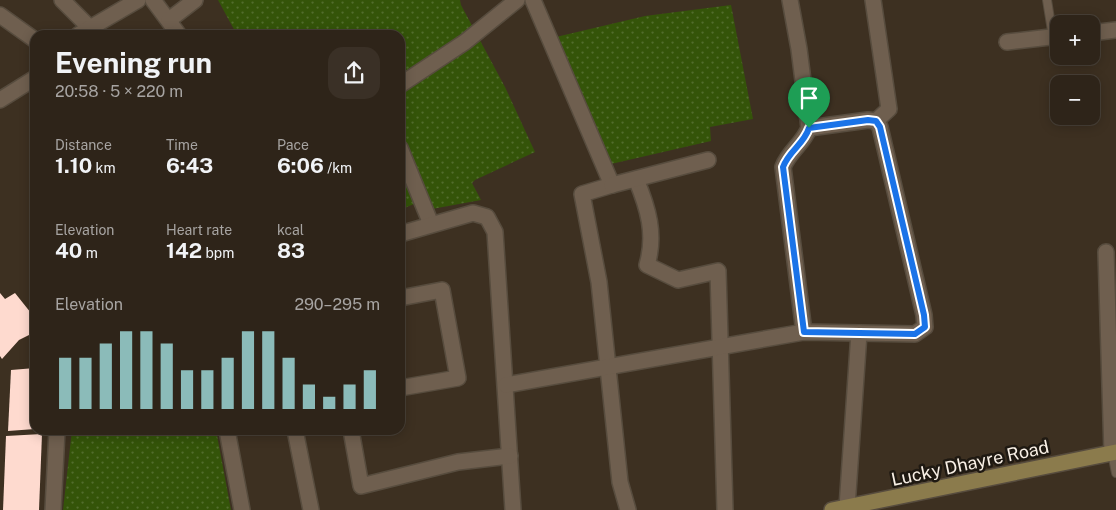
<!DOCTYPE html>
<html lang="en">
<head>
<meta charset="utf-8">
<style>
	:root { --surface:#2e2419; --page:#3a3026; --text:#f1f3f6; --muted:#a7a4a2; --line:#494138; --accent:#8bbbb9 }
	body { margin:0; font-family:"Public Sans",sans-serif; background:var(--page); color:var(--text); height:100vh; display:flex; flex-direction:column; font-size:19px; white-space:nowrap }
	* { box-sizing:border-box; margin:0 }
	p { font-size:16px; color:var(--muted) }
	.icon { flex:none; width:28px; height:28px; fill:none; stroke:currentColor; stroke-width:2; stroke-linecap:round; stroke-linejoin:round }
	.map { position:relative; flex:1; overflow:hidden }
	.details { position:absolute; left:30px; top:30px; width:375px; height:405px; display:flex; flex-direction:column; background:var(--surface); border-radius:15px; box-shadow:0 2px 12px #0003,0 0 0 1px var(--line) }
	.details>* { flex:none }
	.buttons { position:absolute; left:1050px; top:15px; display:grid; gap:10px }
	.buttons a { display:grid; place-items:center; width:50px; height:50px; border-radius:10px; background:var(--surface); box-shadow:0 2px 12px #0003,0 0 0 1px var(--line); font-size:25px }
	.pin { position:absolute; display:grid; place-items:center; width:42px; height:42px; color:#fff; margin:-51px -21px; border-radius:50% 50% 50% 0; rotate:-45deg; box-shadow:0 0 5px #0007 }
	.pin .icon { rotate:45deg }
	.round { display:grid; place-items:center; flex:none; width:52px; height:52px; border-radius:15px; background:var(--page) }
	.summary { display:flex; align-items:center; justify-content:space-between; height:85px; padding:0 25px }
	h1 { font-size:28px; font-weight:700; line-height:38px }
	.metrics { display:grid; grid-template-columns:repeat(3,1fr); gap:8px; height:85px; padding:5px 25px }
	.metrics div { display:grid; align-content:center }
	.metrics b { font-size:21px; font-weight:700 }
	.metrics small { font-size:14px; font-weight:400 }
	.metrics p { font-size:14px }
	.chart { height:140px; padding:10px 25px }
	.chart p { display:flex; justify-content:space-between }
	.chart svg { width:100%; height:90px; margin-top:5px; stroke:var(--accent); stroke-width:6 }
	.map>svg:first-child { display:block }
</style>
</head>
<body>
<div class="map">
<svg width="1116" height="510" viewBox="0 0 1116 510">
	<defs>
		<pattern id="grass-dots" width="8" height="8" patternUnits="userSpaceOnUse" patternTransform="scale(1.25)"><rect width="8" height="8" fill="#345409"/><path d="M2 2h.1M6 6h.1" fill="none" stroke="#526d2d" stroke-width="1.8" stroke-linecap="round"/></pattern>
	</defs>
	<rect width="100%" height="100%" fill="#3d3021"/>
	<g fill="url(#grass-dots)">
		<path d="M 218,0 L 460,0 L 461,5 L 505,87 L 535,152 L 475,180 L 472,183 L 481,200 L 432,209 L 414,204 L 400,210 L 400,35 L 237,35 Z"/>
		<path d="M 731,5 L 753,119 L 710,127 L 711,141 L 611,164 L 556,37 L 645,16 Z"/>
		<path d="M 72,430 L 216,430 L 231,510 L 63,510 Z"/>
	</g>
	<g fill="#fedacf">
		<path d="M 0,293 L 5,299 L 15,293 L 35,318 L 35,332 L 19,340 L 2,359 L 0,356 Z"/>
		<path d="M 35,368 L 35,429 L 8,431 L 11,370 Z"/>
		<path d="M 42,434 L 39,510 L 3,510 L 6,436 Z"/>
	</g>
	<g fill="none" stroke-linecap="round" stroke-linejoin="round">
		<g stroke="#574c3e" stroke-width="10">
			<g id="lane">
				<path d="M 1047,0 L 1053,37"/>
				<path d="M 1112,453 L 1116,473"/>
			</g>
		</g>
		<g stroke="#574c3e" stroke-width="18">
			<g id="street">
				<path d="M 62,0 L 90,28"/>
				<path d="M 153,0 L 179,35"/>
				<path d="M 533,0 L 612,185 L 582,194 L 599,282 L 620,482 L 628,510"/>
				<path d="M 790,0 L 799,49 L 809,128 C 803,144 789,151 783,167 L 804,332"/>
				<path d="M 873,0 L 889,109 L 876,121"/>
				<path d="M 0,15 L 35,40"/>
				<path d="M 169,20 L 195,0"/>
				<path d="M 1091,33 L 1116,30"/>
				<path d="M 78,35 L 138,0"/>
				<path d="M 1007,42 L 1059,36"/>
				<path d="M 400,85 L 465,42 L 517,0"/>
				<path d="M 0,100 L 35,78"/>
				<path d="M 400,148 L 431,224"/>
				<path d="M 636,179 C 648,208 656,234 647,265 L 678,280 L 718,271 L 725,510"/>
				<path d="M 612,185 L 708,160"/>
				<path d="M 400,234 L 473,213 L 487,217 L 495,232 L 513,510"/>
				<path d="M 1106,252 L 1112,453"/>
				<path d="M 400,298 L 442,290 L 458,378 L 400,388"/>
				<path d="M 506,385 L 804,332 L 915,334 L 925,327 L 924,315 L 880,127 L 876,121 L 868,120 L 809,128"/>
				<path d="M 227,430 L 242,510"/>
				<path d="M 295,430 L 311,510"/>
				<path d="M 351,430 L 361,486 L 458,462 L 510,456"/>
				<path d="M 847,507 L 859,333"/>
				<path d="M 53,510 L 57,430"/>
			</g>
		</g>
		<g stroke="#574c3e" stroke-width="18">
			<path id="secondary" d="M 832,510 L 1116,452"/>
		</g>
		<use href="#lane" stroke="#6f5f4f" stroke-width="8"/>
		<use href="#street" stroke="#6f5f4f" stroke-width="15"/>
		<use href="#secondary" stroke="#8b7b4c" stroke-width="15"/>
	</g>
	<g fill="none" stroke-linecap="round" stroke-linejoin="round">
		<g stroke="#fff" stroke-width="10">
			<path id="route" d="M 868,120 L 876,121 L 880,127 L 924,315 L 925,327 L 915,334 L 804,332 L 783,167 C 789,151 804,144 809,128 Z"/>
		</g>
		<use href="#route" stroke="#1a73e8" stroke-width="6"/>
	</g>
	<g text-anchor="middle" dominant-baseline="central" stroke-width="5" stroke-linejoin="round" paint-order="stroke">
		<g font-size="18" fill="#f9f0e6" stroke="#1f1912">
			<text transform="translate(970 463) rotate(-12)">Lucky Dhayre Road</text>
		</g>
	</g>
</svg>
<div class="buttons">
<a>+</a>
<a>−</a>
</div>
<div class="pin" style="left:809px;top:128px;background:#1e9e55"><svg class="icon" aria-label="arrive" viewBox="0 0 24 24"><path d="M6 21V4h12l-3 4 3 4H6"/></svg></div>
<section class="details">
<div class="summary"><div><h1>Evening run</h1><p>20:58 · 5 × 220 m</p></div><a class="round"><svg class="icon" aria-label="share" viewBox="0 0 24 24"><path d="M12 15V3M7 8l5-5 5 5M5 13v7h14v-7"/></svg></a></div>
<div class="metrics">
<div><p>Distance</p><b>1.10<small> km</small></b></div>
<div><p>Time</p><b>6:43</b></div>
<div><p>Pace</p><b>6:06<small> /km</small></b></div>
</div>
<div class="metrics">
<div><p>Elevation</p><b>40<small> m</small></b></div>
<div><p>Heart rate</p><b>142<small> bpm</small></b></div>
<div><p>kcal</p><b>83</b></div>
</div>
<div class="chart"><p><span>Elevation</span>290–295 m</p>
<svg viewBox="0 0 160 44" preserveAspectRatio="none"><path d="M5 44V19M15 44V19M25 44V12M35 44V6M45 44V6M55 44V12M65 44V25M75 44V25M85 44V19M95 44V6M105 44V6M115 44V19M125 44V32M135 44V38M145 44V32M155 44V25"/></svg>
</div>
</section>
</div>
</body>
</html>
